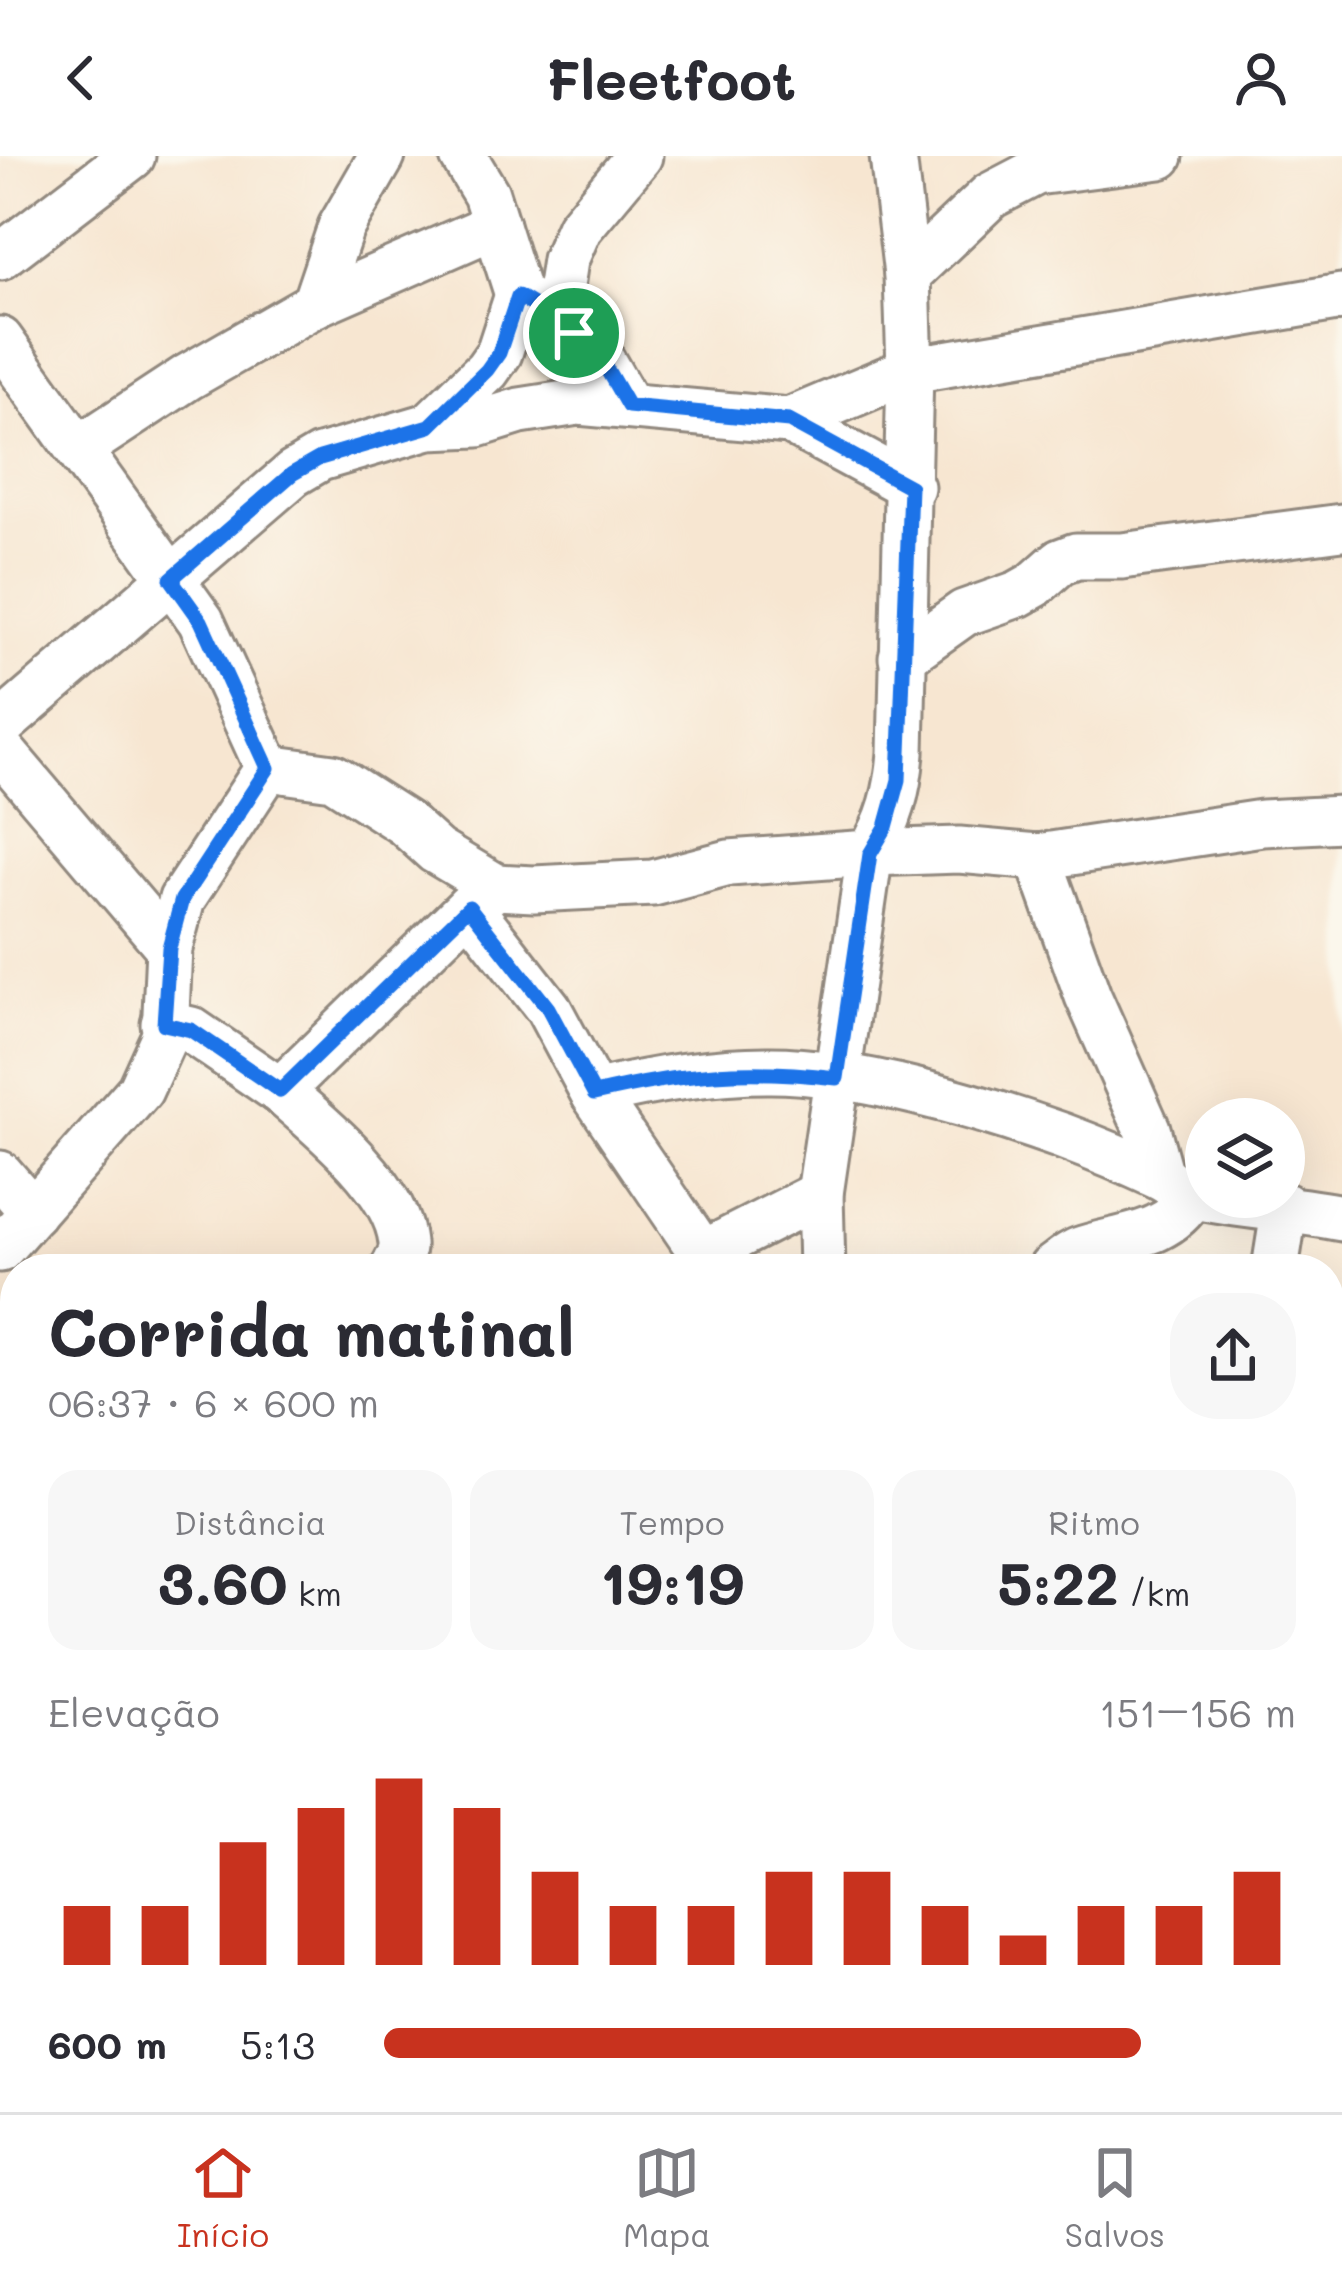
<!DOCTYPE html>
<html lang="pt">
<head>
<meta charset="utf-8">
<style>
	:root { --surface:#fff; --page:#f7f7f7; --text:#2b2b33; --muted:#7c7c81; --line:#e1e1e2; --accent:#c8321e }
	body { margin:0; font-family:Mali,sans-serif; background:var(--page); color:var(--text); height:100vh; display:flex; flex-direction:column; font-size:45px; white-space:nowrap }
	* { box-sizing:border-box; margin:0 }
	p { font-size:39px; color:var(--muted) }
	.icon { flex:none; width:66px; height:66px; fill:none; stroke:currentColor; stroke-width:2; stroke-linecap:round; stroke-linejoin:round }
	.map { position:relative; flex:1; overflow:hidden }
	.side { position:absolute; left:0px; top:1098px; width:1344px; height:858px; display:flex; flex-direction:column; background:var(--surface); border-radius:48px 48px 0 0; box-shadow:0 12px 48px #0002 }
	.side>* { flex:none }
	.fabs { position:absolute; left:1185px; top:942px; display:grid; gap:24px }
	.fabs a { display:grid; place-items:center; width:120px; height:120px; border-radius:50%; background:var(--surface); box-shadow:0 12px 48px #0002; font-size:60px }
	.pin { position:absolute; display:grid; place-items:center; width:102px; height:102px; color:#fff; margin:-51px; border:6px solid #fff; border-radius:50%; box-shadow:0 3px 12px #0007 }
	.round { display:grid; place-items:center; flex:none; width:126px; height:126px; border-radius:48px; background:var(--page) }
	.summary { display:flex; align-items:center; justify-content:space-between; height:204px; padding:0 48px }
	h1 { font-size:66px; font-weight:700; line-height:90px }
	.figures { display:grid; grid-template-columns:repeat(3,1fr); gap:18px; height:204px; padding:12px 48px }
	.figures div { display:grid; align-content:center; border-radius:30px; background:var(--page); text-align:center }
	.figures b { font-size:60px; font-weight:700 }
	.figures small { font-size:33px; font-weight:400 }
	.figures p { font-size:33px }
	.chart { height:336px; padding:24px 48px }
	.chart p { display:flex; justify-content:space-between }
	.chart svg { width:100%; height:216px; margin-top:12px; stroke:var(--accent); stroke-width:6 }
	ul { padding:0 48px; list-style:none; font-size:39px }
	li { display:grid; grid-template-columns:192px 144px 1fr; align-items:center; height:90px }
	li i { height:30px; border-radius:15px; background:var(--accent) }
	header { display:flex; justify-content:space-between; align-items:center; height:156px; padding:0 48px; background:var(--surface); font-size:54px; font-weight:700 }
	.tab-bar { display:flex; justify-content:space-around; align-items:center; height:168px; border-top:3px solid var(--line); background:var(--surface); font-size:33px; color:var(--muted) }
	.tab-bar a { display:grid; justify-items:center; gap:6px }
	.tab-bar .selected { color:var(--accent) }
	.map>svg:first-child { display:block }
</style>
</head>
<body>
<header><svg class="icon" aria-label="back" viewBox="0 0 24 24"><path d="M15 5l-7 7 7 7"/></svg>Fleetfoot<svg class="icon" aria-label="person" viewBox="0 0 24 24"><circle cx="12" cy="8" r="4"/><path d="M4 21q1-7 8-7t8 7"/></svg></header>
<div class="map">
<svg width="1342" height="1956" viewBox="0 0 1342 1956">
	<rect width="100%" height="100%" fill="#fbf7ec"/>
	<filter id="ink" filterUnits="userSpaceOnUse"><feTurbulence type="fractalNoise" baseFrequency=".00833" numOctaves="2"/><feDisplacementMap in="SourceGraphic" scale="24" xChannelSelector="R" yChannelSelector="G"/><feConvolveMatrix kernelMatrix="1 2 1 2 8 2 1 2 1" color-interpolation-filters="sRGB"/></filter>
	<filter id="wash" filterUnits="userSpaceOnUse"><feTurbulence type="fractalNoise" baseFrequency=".004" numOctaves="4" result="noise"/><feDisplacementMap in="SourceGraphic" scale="48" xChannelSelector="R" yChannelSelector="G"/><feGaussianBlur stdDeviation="2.7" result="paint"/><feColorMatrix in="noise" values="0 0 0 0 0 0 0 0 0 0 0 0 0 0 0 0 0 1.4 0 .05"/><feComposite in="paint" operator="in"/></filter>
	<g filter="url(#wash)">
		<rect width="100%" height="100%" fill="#f7e6d1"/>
	</g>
	<g filter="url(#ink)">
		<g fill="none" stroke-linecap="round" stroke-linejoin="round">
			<g stroke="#91887e" stroke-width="51">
				<g id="minor">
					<path d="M 463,0 L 486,38 L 518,139 L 556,163"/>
					<path d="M 0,101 L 132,0"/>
					<path d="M 907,119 L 990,40 L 1036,16 L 1160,0"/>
					<path d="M 315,148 L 496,69"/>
					<path d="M 0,184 L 201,465 L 268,612"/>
					<path d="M 628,250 L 598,198 L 556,163 L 565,104 L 579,72 L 639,0"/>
					<path d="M 789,265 L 910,214 L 1342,141"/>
					<path d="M 429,270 L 487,214 L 499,197 L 518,139"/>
					<path d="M 80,292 L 188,221 L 315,148 L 341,71 L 382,0"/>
					<path d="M 902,501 L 964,457 L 1018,438 L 1034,429 L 1060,406 L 1076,400 L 1122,400 L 1342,371"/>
					<path d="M 0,570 L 293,318 L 320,302 L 429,270 L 478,268 L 520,255 L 578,246 L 789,265 L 911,331"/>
					<path d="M 0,593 L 169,792"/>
					<path d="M 268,612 L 333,621 L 405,667 L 436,695 L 496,731 L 469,751 L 548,852 L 594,938 L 713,1113"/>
					<path d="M 1038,701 L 1088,840 L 1147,973 L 1160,1020"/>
					<path d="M 496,731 L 534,733 L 653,727 L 729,707 L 870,697 L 959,694 L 1038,701 L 1262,667 L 1342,663"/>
					<path d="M 164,868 L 191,874 L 280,935 L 469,751"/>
					<path d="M 280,935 C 320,969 397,1031 402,1087 C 403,1096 398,1104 393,1113"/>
					<path d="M 594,938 C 651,924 708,914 767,914 C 853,913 981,951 1062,980 C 1094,992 1126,1005 1156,1019 C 1170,1025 1182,1037 1196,1040 C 1244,1051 1294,1052 1342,1062"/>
					<path d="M 0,1018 L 33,1056"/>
					<path d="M 0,1093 L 140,934 L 165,879 L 169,792 L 182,743 L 268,612"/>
					<path d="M 702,1098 L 820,1038"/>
					<path d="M 822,1113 L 820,1038 L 870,697 C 890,665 898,635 901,597 L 910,214 L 907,119 L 893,0"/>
					<path d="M 1051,1113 C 1061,1106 1072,1096 1083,1093 C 1124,1080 1168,1081 1192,1040"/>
					<path d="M 1275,1113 L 1285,1050"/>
					<path d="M 1329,1275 L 1342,1283"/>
					<path d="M 0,1393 L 15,1370"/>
					<path d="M 0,1544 L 15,1534"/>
					<path d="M 1329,1610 L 1342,1607"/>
					<path d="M 0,1692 L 15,1680"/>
					<path d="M 0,1802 L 15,1810"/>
					<path d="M 1329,1825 L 1342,1833"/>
					<path d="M 302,1941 L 332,1956"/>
					<path d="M 892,1941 L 892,1956"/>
					<path d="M 1038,1956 L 1044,1941"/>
					<path d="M 1321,1956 L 1342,1928"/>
				</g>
			</g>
			<use href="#minor" stroke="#fff" stroke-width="45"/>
		</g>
	</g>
	<g fill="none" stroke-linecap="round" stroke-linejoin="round" filter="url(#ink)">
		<g stroke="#fff" stroke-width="24">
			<path id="route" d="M 518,140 L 556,163 L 598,198 L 628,250 L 789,265 L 910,331 L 899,624 L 886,671 L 870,698 L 837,922 C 745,911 683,917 594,938 L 548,852 L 469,751 L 280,935 L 191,874 L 164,868 L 169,792 L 182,743 L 268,612 L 201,465 L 171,423 L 292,318 L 320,302 L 430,270 L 487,214 L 499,197 Z"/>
		</g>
		<use href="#route" stroke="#1a73e8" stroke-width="15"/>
	</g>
</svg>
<div class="fabs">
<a><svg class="icon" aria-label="layers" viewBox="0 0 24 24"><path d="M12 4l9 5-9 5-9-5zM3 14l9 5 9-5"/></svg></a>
</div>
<div class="pin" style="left:574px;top:177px;background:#1e9e55"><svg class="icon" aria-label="arrive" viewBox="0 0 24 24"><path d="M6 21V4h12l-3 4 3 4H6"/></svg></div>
<section class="side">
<div class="summary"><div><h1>Corrida matinal</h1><p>06:37 · 6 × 600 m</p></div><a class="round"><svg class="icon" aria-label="share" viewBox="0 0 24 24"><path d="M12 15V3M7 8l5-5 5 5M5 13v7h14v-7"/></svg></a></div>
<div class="figures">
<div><p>Distância</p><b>3.60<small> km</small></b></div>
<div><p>Tempo</p><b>19:19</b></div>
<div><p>Ritmo</p><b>5:22<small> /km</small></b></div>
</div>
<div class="chart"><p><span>Elevação</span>151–156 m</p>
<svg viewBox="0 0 160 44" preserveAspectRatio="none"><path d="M5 44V32M15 44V32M25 44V19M35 44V12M45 44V6M55 44V12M65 44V25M75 44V32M85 44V32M95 44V25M105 44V25M115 44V32M125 44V38M135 44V32M145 44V32M155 44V25"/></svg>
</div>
<ul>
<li><b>600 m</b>5:13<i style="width:83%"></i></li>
</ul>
</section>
</div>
<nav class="tab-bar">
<a class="selected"><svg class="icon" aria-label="home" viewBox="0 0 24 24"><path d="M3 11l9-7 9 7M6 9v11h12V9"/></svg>Início</a>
<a><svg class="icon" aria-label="map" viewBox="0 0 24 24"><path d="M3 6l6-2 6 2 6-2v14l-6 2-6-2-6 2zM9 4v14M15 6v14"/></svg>Mapa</a>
<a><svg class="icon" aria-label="saved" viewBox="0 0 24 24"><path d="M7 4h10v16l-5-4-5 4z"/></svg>Salvos</a>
</nav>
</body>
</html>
